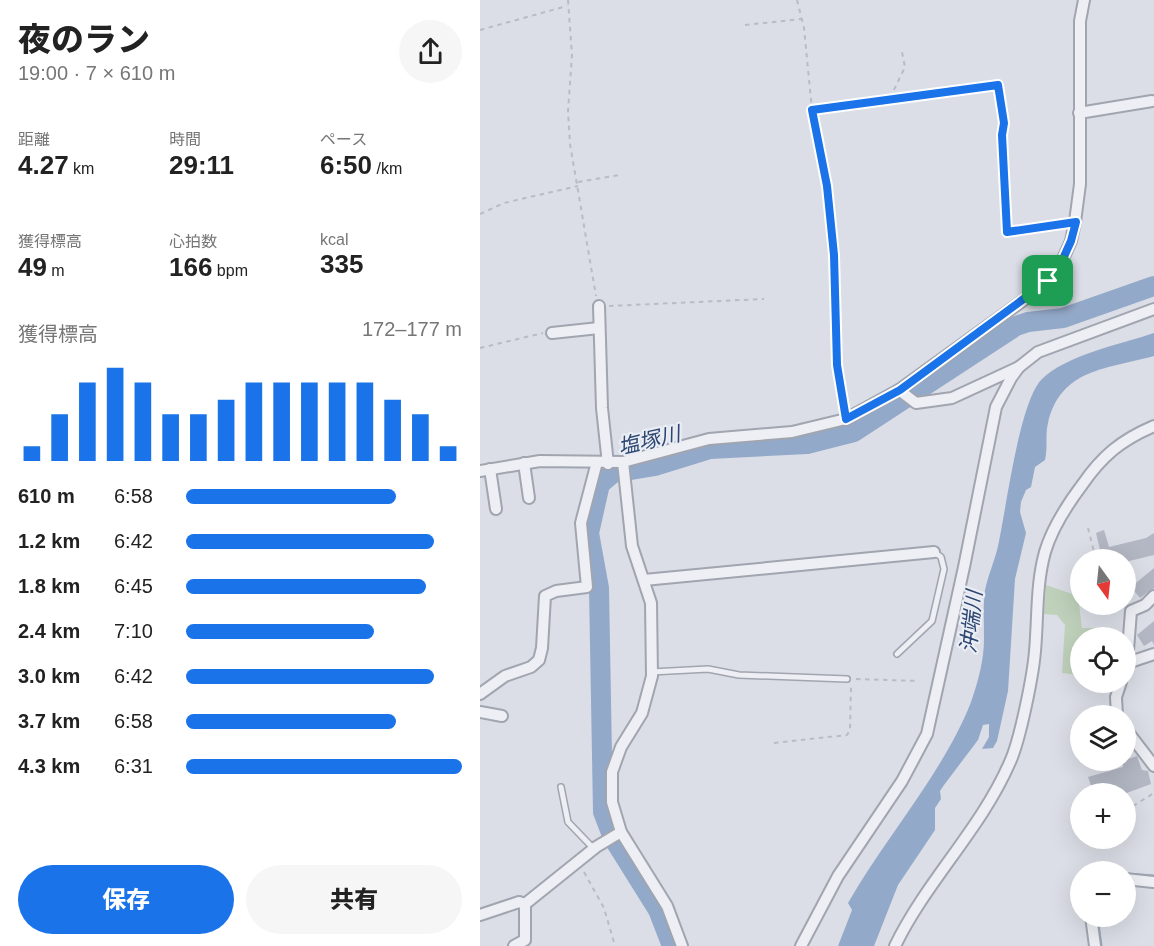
<!DOCTYPE html>
<html lang="ja">
<head>
<meta charset="utf-8">
<style>
	:root { --surface:#fff; --page:#f6f6f6; --text:#222; --muted:#767676; --accent:#1a73e8 }
	body { margin:0; font-family:Arial,"Noto Sans JP",sans-serif; background:var(--page); color:var(--text); height:100vh; display:flex; flex-direction:column; font-size:22px; white-space:nowrap }
	* { box-sizing:border-box; margin:0 }
	p { font-size:20px; color:var(--muted) }
	.icon { flex:none; width:33px; height:33px; fill:none; stroke:currentColor; stroke-width:2; stroke-linecap:round; stroke-linejoin:round }
	.map { position:relative; flex:1; overflow:hidden }
	.side { display:flex; flex-direction:column; background:var(--surface); width:480px }
	.side>* { flex:none }
	.needle { width:39px; rotate:165deg }
	.tools { position:absolute; left:590px; top:549px; display:grid; gap:12px }
	.tools a { display:grid; place-items:center; width:66px; height:66px; border-radius:50%; background:var(--surface); box-shadow:0 6px 24px #0002; font-size:30px }
	.pin { position:absolute; display:grid; place-items:center; width:51px; height:51px; color:#fff; margin:-26px; border-radius:12px; box-shadow:0 3px 9px #0006 }
	.round { display:grid; place-items:center; flex:none; width:63px; height:63px; border-radius:32px; background:var(--page) }
	.head { display:flex; align-items:center; justify-content:space-between; height:102px; padding:0 18px }
	h1 { font-size:33px; font-weight:800; line-height:45px }
	.metrics { display:grid; grid-template-columns:repeat(3,1fr); gap:9px; height:102px; padding:6px 18px }
	.metrics div { display:grid; align-content:center }
	.metrics b { font-size:26px; font-weight:800 }
	.metrics small { font-size:16px; font-weight:400 }
	.metrics p { font-size:16px }
	.chart { height:168px; padding:12px 18px }
	.chart p { display:flex; justify-content:space-between }
	.chart svg { width:100%; height:108px; margin-top:6px; stroke:var(--accent); stroke-width:6 }
	.action { display:flex; gap:12px; margin-top:auto; padding:12px 18px }
	.action a { flex:1; height:69px; border-radius:36px; background:var(--accent); color:#fff; font-size:24px; font-weight:800; line-height:69px; text-align:center }
	.action a+a { background:var(--page); color:var(--text) }
	ul { padding:0 18px; list-style:none; font-size:20px }
	li { display:grid; grid-template-columns:96px 72px 1fr; align-items:center; height:45px }
	li i { height:15px; border-radius:8px; background:var(--accent) }
	main { display:flex; flex:1; min-height:0 }
	.map>svg:first-child { display:block }
</style>
</head>
<body>
<main>
<section class="side">
<div class="head"><div><h1>夜のラン</h1><p>19:00 · 7 × 610 m</p></div><a class="round"><svg class="icon" aria-label="share" viewBox="0 0 24 24"><path d="M12 15V3M7 8l5-5 5 5M5 13v7h14v-7"/></svg></a></div>
<div class="metrics">
<div><p>距離</p><b>4.27<small> km</small></b></div>
<div><p>時間</p><b>29:11</b></div>
<div><p>ペース</p><b>6:50<small> /km</small></b></div>
</div>
<div class="metrics">
<div><p>獲得標高</p><b>49<small> m</small></b></div>
<div><p>心拍数</p><b>166<small> bpm</small></b></div>
<div><p>kcal</p><b>335</b></div>
</div>
<div class="chart"><p><span>獲得標高</span>172–177 m</p>
<svg viewBox="0 0 160 44" preserveAspectRatio="none"><path d="M5 44V38M15 44V25M25 44V12M35 44V6M45 44V12M55 44V25M65 44V25M75 44V19M85 44V12M95 44V12M105 44V12M115 44V12M125 44V12M135 44V19M145 44V25M155 44V38"/></svg>
</div>
<ul>
<li><b>610 m</b>6:58<i style="width:76%"></i></li>
<li><b>1.2 km</b>6:42<i style="width:90%"></i></li>
<li><b>1.8 km</b>6:45<i style="width:87%"></i></li>
<li><b>2.4 km</b>7:10<i style="width:68%"></i></li>
<li><b>3.0 km</b>6:42<i style="width:90%"></i></li>
<li><b>3.7 km</b>6:58<i style="width:76%"></i></li>
<li><b>4.3 km</b>6:31<i style="width:100%"></i></li>
</ul>
<div class="action"><a>保存</a><a>共有</a></div>
</section>
<div class="map">
<svg width="674" height="946" viewBox="0 0 674 946">
	<rect width="100%" height="100%" fill="#dbdee6"/>
	<path fill="#bfd1bb" d="M 566,585 L 598,596 L 602,628 L 617,628 L 619,637 L 600,638 L 600,675 L 582,673 L 585,625 L 577,615 L 564,614 Z"/>
	<path fill="#93a9c9" d="M 674,333 L 674,356 C 628,369 581,368 568,423 C 565,435 568,447 565,460 L 555,467 L 551,487 L 546,490 L 541,502 L 540,512 L 546,533 L 535,579 L 528,691 L 517,741 L 513,748 L 502,749 L 509,737 L 509,724 L 503,725 L 498,740 L 464,785 L 460,791 L 461,799 L 455,808 L 455,830 L 418,885 L 394,946 L 358,946 L 372,910 L 368,903 C 405,838 465,770 491,702 C 498,682 504,660 504,639 C 504,623 503,606 505,590 C 508,575 515,560 518,546 C 526,510 539,404 561,380 C 585,355 642,344 674,333 Z"/>
	<g fill="none" stroke-linecap="round" stroke-linejoin="round">
		<g stroke="#93a9c9" stroke-width="3">
			<path d="M 645,874 L 674,876"/>
			<path d="M 617,916 L 621,946"/>
		</g>
		<path stroke="#93a9c9" stroke-width="20" d="M 192,946 L 178,910 L 133,838 L 123,812 L 119,588 L 109,533 L 120,484 L 133,473 L 175,466 L 230,449 L 327,444 L 374,432 L 536,326 L 548,322 L 583,318 L 674,286"/>
	</g>
	<g fill="#b2b7c3">
		<path d="M 624,530 L 629,547 L 666,538 L 674,533 L 674,555 L 645,562 L 645,560 L 622,558 L 616,533 Z"/>
		<path d="M 674,568 L 674,588 L 660,598 L 651,587 Z"/>
		<path d="M 674,621 L 674,645 L 672,641 L 664,646 L 657,635 Z"/>
		<path d="M 657,756 L 662,770 L 668,771 L 671,784 L 644,794 L 632,794 L 631,789 L 613,791 L 608,777 L 643,767 L 642,761 Z"/>
	</g>
	<g fill="none" stroke-linecap="round" stroke-linejoin="round">
		<g stroke="#a0a5b0" stroke-width="8">
			<g id="lane">
				<path d="M 527,232 L 594,222"/>
				<path d="M 417,654 L 452,621 L 464,569 L 461,557 L 454,552"/>
				<path d="M 171,672 L 228,669 L 259,675 L 367,679"/>
				<path d="M 81,787 L 88,822 L 114,849"/>
			</g>
		</g>
		<g stroke="#a0a5b0" stroke-width="14">
			<g id="street">
				<path d="M 599,113 L 672,101"/>
				<path d="M 119,306 L 122,408 L 128,464"/>
				<path d="M 72,333 L 119,328"/>
				<path d="M 419,390 L 436,403 L 472,398 L 539,367"/>
				<path d="M 143,462 L 152,546 L 171,603 L 172,676 L 162,713 L 141,747 L 132,772 L 132,802 L 141,832 L 187,906 L 202,946"/>
				<path d="M 44,463 L 49,498"/>
				<path d="M 10,469 L 16,509"/>
				<path d="M 0,471 L 60,461 L 143,462 L 229,439 L 312,432 L 366,419 L 419,390 L 541,302 L 568,281 L 582,261 L 591,241 L 595,222 L 600,184 L 600,21 L 604,0"/>
				<path d="M 164,580 L 454,552"/>
				<path d="M 647,663 L 651,611 L 665,605 L 674,596"/>
				<path d="M 645,669 L 647,663 L 674,654"/>
				<path d="M 0,694 L 25,676 L 51,667 L 59,660 L 62,648 L 65,596 L 76,591 L 107,587 L 101,523 L 117,462"/>
				<path d="M 0,712 L 22,716"/>
				<path d="M 637,716 L 636,697 L 641,682"/>
				<path d="M 645,728 L 674,766"/>
				<path d="M 645,879 L 673,882"/>
				<path d="M 0,915 L 39,902 L 45,904 L 116,847 L 141,832"/>
				<path d="M 611,916 L 615,946"/>
				<path d="M 34,946 L 45,940 L 45,904"/>
				<path d="M 321,946 L 358,876 L 422,781 L 447,734 L 484,567 L 516,407 L 531,378 L 539,367 L 558,352 L 674,309"/>
				<path d="M 415,946 C 447,880 501,829 530,762 C 540,740 553,676 555,651 C 558,618 556,584 565,552 C 572,528 587,505 602,485 C 622,456 641,440 674,426"/>
			</g>
		</g>
		<g stroke="#b9bcc4" stroke-width="2" stroke-dasharray="4.5 4.5" stroke-linecap="butt">
			<path d="M 88,0 L 92,55 L 88,111 L 90,144 L 116,296"/>
			<path d="M 317,0 L 324,28 L 332,110 L 347,186 L 355,255 L 357,365 L 364,407"/>
			<path d="M 265,25 L 322,19"/>
			<path d="M 0,30 L 87,6"/>
			<path d="M 410,98 L 425,67 L 422,52"/>
			<path d="M 332,110 L 518,85 L 524,123 L 522,135 L 527,223"/>
			<path d="M 98,182 L 139,175"/>
			<path d="M 0,214 L 24,203 L 98,186"/>
			<path d="M 129,306 L 284,299"/>
			<path d="M 0,348 L 63,333"/>
			<path d="M 608,528 L 616,560"/>
			<path d="M 645,583 L 649,601"/>
			<path d="M 376,679 L 439,681"/>
			<path d="M 294,743 L 367,735 L 370,730 L 371,686"/>
			<path d="M 653,806 L 674,793"/>
			<path d="M 104,872 L 124,908 L 135,946"/>
		</g>
		<use href="#lane" stroke="#edeff4" stroke-width="5"/>
		<use href="#street" stroke="#edeff4" stroke-width="10"/>
	</g>
	<g fill="none" stroke-linecap="round" stroke-linejoin="round">
		<g stroke="#fff" stroke-width="12">
			<path id="route" d="M 518,85 L 524,123 L 522,135 L 527,232 L 596,222 L 591,241 L 582,261 L 568,281 L 420,390 L 366,419 L 357,365 L 354,255 L 347,186 L 332,110 Z"/>
		</g>
		<use href="#route" stroke="#1a73e8" stroke-width="8"/>
	</g>
	<g text-anchor="middle" dominant-baseline="central" stroke-width="4.5" stroke-linejoin="round" paint-order="stroke">
		<g font-size="21" font-style="italic" fill="#2d4772" stroke="#eaedf4">
			<text transform="translate(169 440) rotate(-13)">塩塚川</text>
			<text transform="translate(491 622) rotate(-84)">沖端川</text>
		</g>
	</g>
</svg>
<div class="tools">
<a><svg class="needle" viewBox="-14 -14 28 28"><path d="M0-13l5 13h-10z" fill="#e53935"/><path d="M0 13l5-13h-10z" fill="#767676"/></svg></a>
<a><svg class="icon" aria-label="locate" viewBox="0 0 24 24"><circle cx="12" cy="12" r="6"/><path d="M12 2v4M12 18v4M2 12h4M18 12h4"/></svg></a>
<a><svg class="icon" aria-label="layers" viewBox="0 0 24 24"><path d="M12 4l9 5-9 5-9-5zM3 14l9 5 9-5"/></svg></a>
<a>+</a>
<a>−</a>
</div>
<div class="pin" style="left:568px;top:281px;background:#1e9e55"><svg class="icon" aria-label="arrive" viewBox="0 0 24 24"><path d="M6 21V4h12l-3 4 3 4H6"/></svg></div>
</div>
</main>
</body>
</html>
